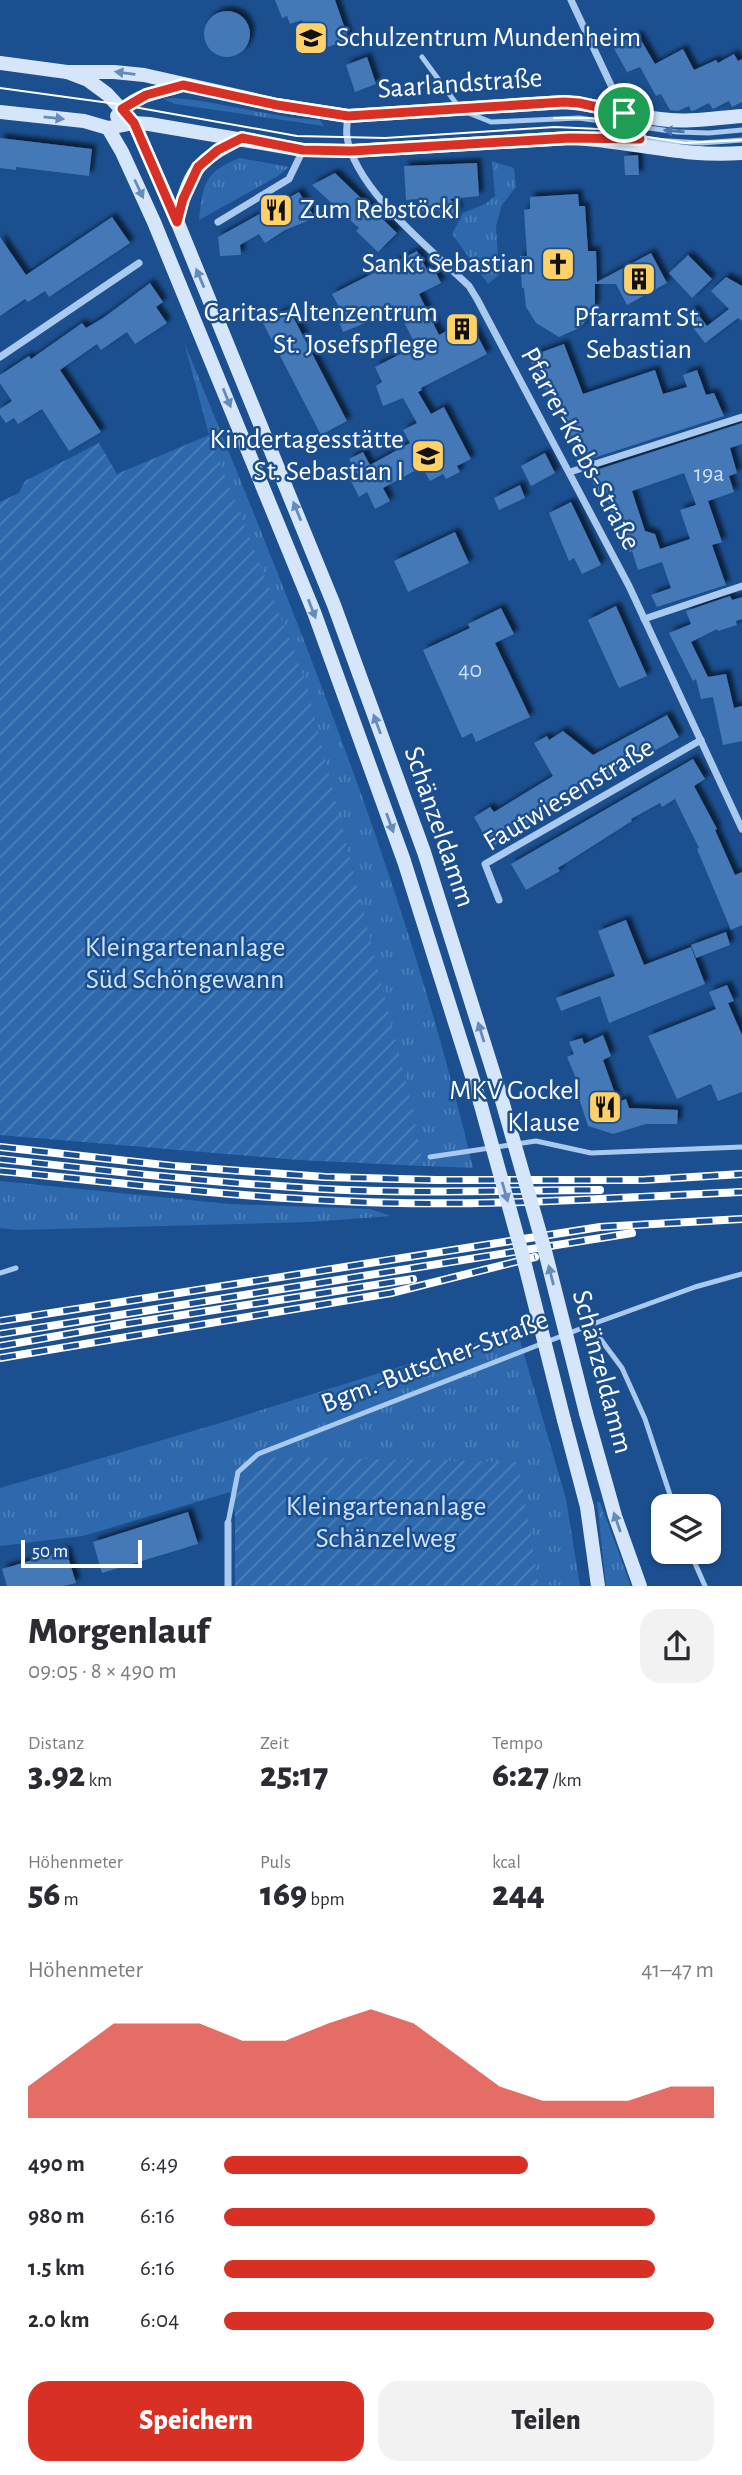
<!DOCTYPE html>
<html lang="de">
<head>
<meta charset="utf-8">
<style>
	:root { --surface:#fff; --page:#f2f2f3; --text:#2b2b33; --muted:#7c7c81; --accent:#d93025 }
	body { margin:0; font-family:"Alegreya Sans",sans-serif; background:var(--page); color:var(--text); height:100vh; display:flex; flex-direction:column; font-size:26px; white-space:nowrap }
	* { box-sizing:border-box; margin:0 }
	p { font-size:23px; color:var(--muted) }
	.icon { flex:none; width:38px; height:38px; fill:none; stroke:currentColor; stroke-width:2; stroke-linecap:round; stroke-linejoin:round }
	.map { position:relative; height:1586px; overflow:hidden }
	.panel { display:flex; flex-direction:column; background:var(--surface); flex:1 }
	.panel>* { flex:none }
	.fabs { position:absolute; left:651px; top:1494px; display:grid; gap:14px }
	.fabs a { display:grid; place-items:center; width:70px; height:70px; border-radius:14px; background:var(--surface); box-shadow:0 2px 5px #0004; font-size:35px }
	.scale { position:absolute; left:21px; bottom:18px; width:121px; box-sizing:border-box; padding-left:7px; border:4px solid #fff; border-top:0; font-size:19px; line-height:24px; white-space:nowrap; color:#fff; -webkit-text-stroke:5px #1b4f8f; paint-order:stroke }
	.pin { position:absolute; display:grid; place-items:center; width:60px; height:60px; color:#fff; margin:-30px; border:4px solid #fff; border-radius:50%; box-shadow:0 2px 7px #0007 }
	.round { display:grid; place-items:center; flex:none; width:74px; height:74px; border-radius:21px; background:var(--page) }
	.head { display:flex; align-items:center; justify-content:space-between; height:119px; padding:0 28px }
	h1 { font-size:38px; font-weight:800; line-height:52px }
	.stats { display:grid; grid-template-columns:repeat(3,1fr); gap:10px; height:119px; padding:7px 28px }
	.stats div { display:grid; align-content:center }
	.stats b { font-size:35px; font-weight:800 }
	.stats small { font-size:19px; font-weight:400 }
	.stats p { font-size:19px }
	.chart { height:196px; padding:14px 28px }
	.chart p { display:flex; justify-content:space-between }
	.chart svg { width:100%; height:126px; margin-top:7px; fill:var(--accent); opacity:.7 }
	.cta { display:flex; gap:14px; margin-top:auto; padding:14px 28px }
	.cta a { flex:1; height:80px; border-radius:21px; background:var(--accent); color:#fff; font-size:28px; font-weight:800; line-height:80px; text-align:center }
	.cta a+a { background:var(--page); color:var(--text) }
	ul { padding:0 28px; list-style:none; font-size:23px }
	li { display:grid; grid-template-columns:112px 84px 1fr; align-items:center; height:52px }
	li i { height:18px; border-radius:9px; background:var(--accent) }
	.map>svg:first-child { display:block }
</style>
</head>
<body>
<div class="map">
<svg width="742" height="1586" viewBox="0 0 742 1586">
	<defs>
		<pattern id="grass-tufts" width="24" height="20" patternUnits="userSpaceOnUse" patternTransform="scale(1.75)"><rect width="24" height="20" fill="#2e69ad"/><path d="M3 7l-1-3M5 7V3M7 7l1-3M15 17l-1-3M17 17v-4M19 17l1-3" fill="none" stroke="#4d80b9"/></pattern>
		<pattern id="garden-furrows" width="10" height="10" patternUnits="userSpaceOnUse" patternTransform="scale(1.75)"><rect width="10" height="10" fill="#2e69ad"/><path d="M-1 1l2-2M0 10L10 0M9 11l2-2" fill="none" stroke="#4d80b9"/></pattern>
		<filter id="shadow"><feDropShadow dx="4.5" dy="-4.5" stdDeviation="2" flood-color="#0009"/></filter>
	</defs>
	<rect width="100%" height="100%" fill="#1b4f8f"/>
	<g fill="url(#grass-tufts)">
		<path d="M 172,98 C 222,101 270,118 320,120 L 324,126 L 175,104 L 163,99 Z"/>
		<path d="M 240,158 L 289,167 L 278,176 L 199,220 C 203,184 204,172 240,158 Z"/>
		<path d="M 492,161 L 514,168 L 516,187 L 502,205 L 496,226 L 499,275 L 488,284 L 452,234 L 463,213 L 485,204 L 495,196 Z"/>
		<path d="M 184,342 C 294,611 407,884 473,1168 L 423,1166 L 350,859 L 209,435 Z"/>
		<path d="M 0,1181 L 230,1204 L 370,1209 L 391,1216 L 310,1222 L 18,1230 L 0,1228 Z"/>
		<path d="M 517,1330 L 566,1499 L 580,1586 L 539,1586 L 265,1457 L 230,1492 L 83,1536 L 0,1546 L 0,1488 L 220,1423 Z"/>
		<path d="M 597,1502 L 600,1502 L 631,1586 L 606,1586 Z"/>
	</g>
	<g fill="url(#garden-furrows)">
		<path d="M 209,435 L 305,679 L 412,1106 L 423,1166 L 298,1160 L 0,1135 L 0,502 L 19,493 L 25,481 L 99,443 L 117,474 Z"/>
		<path d="M 264,1457 L 518,1462 L 539,1586 L 235,1586 L 235,1513 L 230,1492 Z"/>
	</g>
	<g fill="#4478b7" fill-rule="evenodd" filter="url(#shadow)">
		<path d="M 275,0 L 335,0 L 349,40 L 313,52 L 302,20 L 290,24 L 287,16 L 282,18 Z"/>
		<circle cx="227" cy="34" r="23"/>
		<path d="M 638,35 L 655,64 L 683,49 L 694,70 L 716,60 L 718,63 L 734,54 L 738,61 L 742,59 L 742,102 L 732,107 L 729,101 L 713,109 L 709,103 L 695,110 L 691,111 L 689,106 L 678,111 L 670,110 L 661,94 L 656,96 L 640,67 L 627,72 L 612,45 Z"/>
		<path d="M 367,57 L 376,84 L 355,92 L 346,65 Z"/>
		<path d="M 0,138 L 92,149 L 89,176 L 16,167 L 16,170 L 0,168 Z"/>
		<path d="M 638,155 L 639,175 L 625,175 L 624,156 Z"/>
		<path d="M 477,163 L 479,196 L 450,199 L 459,209 L 447,220 L 438,210 L 420,211 L 419,199 L 406,200 L 404,166 Z"/>
		<path d="M 335,173 L 397,233 L 378,252 L 356,231 L 359,228 L 312,185 Z"/>
		<path d="M 299,192 L 315,218 L 285,230 L 265,243 L 259,234 L 240,245 L 241,255 L 220,256 L 218,237 Z"/>
		<path d="M 578,194 L 579,206 L 585,206 L 588,251 L 596,251 L 597,282 L 651,253 L 667,283 L 627,305 L 616,284 L 595,284 L 595,305 L 589,318 L 579,328 L 559,337 L 536,323 L 526,307 L 524,288 L 522,288 L 520,256 L 527,256 L 524,210 L 530,209 L 530,197 Z"/>
		<path d="M 112,217 L 130,243 L 49,297 L 45,291 L 28,302 L 25,299 L 0,316 L 0,237 L 26,275 Z"/>
		<path d="M 417,251 L 427,270 L 433,267 L 441,283 L 419,294 L 439,335 L 469,319 L 487,354 L 421,388 L 422,390 L 418,392 L 431,414 L 444,407 L 471,459 L 457,466 L 460,472 L 446,479 L 443,474 L 430,481 L 422,467 L 383,488 L 390,501 L 375,509 L 367,492 L 359,497 L 350,479 L 358,475 L 349,459 L 363,452 L 370,465 L 410,443 L 403,430 L 417,423 L 403,398 L 383,406 L 376,386 L 382,382 L 375,367 L 416,346 L 398,310 L 343,332 L 335,311 L 340,309 L 332,294 Z"/>
		<path d="M 688,255 L 712,279 L 692,298 L 669,273 Z"/>
		<path d="M 726,277 L 742,286 L 742,321 L 738,318 L 705,343 L 684,316 L 694,309 L 707,326 L 729,309 L 711,291 Z"/>
		<path d="M 150,283 L 163,302 L 156,307 L 167,323 L 135,344 L 127,332 L 101,350 L 97,344 L 60,370 L 101,432 L 69,451 L 42,409 L 18,424 L 14,418 L 6,423 L 0,415 L 0,409 L 12,401 L 0,383 L 0,375 L 29,356 L 31,359 L 82,323 L 86,328 L 103,318 Z"/>
		<path d="M 289,309 L 347,421 L 321,435 L 263,323 Z"/>
		<path d="M 564,344 L 583,394 L 655,370 L 663,394 L 687,387 L 683,375 L 697,370 L 706,395 L 714,393 L 724,416 L 581,462 L 568,431 L 528,357 Z"/>
		<path d="M 742,423 L 742,444 L 730,448 L 737,473 L 729,476 L 734,492 L 708,501 L 722,542 L 712,545 L 726,585 L 657,607 L 651,595 L 671,588 L 662,562 L 638,570 L 632,551 L 629,552 L 619,522 L 615,523 L 607,500 L 603,501 L 590,478 L 593,471 ZM 684,473 L 696,505 L 680,510 L 690,539 L 660,549 L 655,534 L 645,531 L 632,491 Z"/>
		<path d="M 545,453 L 555,473 L 531,486 L 521,466 Z"/>
		<path d="M 520,485 L 525,498 L 499,510 L 494,498 Z"/>
		<path d="M 571,502 L 601,565 L 582,574 L 574,558 L 569,561 L 549,513 Z"/>
		<path d="M 455,532 L 469,563 L 408,592 L 394,561 Z"/>
		<path d="M 730,596 L 732,600 L 742,597 L 742,619 L 736,621 L 737,625 L 718,631 L 717,629 L 691,642 L 708,677 L 726,674 L 734,708 L 742,706 L 742,741 L 723,745 L 713,697 L 701,699 L 696,679 L 693,681 L 669,633 L 691,624 L 686,611 Z"/>
		<path d="M 616,606 L 647,676 L 619,688 L 588,620 Z"/>
		<path d="M 501,608 L 514,634 L 495,643 L 530,717 L 476,742 L 472,733 L 462,738 L 423,650 L 470,628 L 468,624 Z"/>
		<path d="M 667,715 L 679,737 L 587,788 L 491,847 L 474,817 L 490,807 L 494,812 L 553,776 L 534,743 L 547,736 L 549,740 L 563,731 L 593,755 Z"/>
		<path d="M 693,759 L 705,779 L 694,786 L 717,829 L 715,830 L 735,875 L 742,872 L 742,925 L 731,930 L 697,849 L 699,848 L 675,799 L 662,807 L 660,803 L 631,819 L 632,821 L 558,868 L 560,871 L 526,890 L 511,864 Z"/>
		<path d="M 626,920 L 644,965 L 691,947 L 705,984 L 609,1023 L 600,996 L 561,1011 L 556,998 L 615,976 L 598,931 Z"/>
		<path d="M 726,932 L 730,945 L 696,958 L 691,945 Z"/>
		<path d="M 727,985 L 734,1001 L 728,1003 L 742,1035 L 742,1092 L 718,1101 L 711,1084 L 677,1099 L 648,1036 L 716,1009 L 709,992 Z"/>
		<path d="M 603,1035 L 611,1056 L 603,1060 L 618,1102 L 626,1099 L 629,1108 L 678,1110 L 677,1124 L 646,1124 L 613,1134 L 588,1126 L 575,1086 L 579,1085 L 567,1057 L 574,1054 L 569,1042 L 582,1038 L 584,1044 Z"/>
		<path d="M 188,1512 L 198,1544 L 102,1573 L 93,1542 Z"/>
		<path d="M 66,1550 L 76,1583 L 64,1586 L 7,1586 L 2,1569 Z"/>
	</g>
	<g fill="none" stroke-linecap="round" stroke-linejoin="round">
		<g stroke="#a9c9ee" stroke-width="5">
			<path d="M 422,57 L 461,110 L 491,122 L 579,118 L 677,132 L 709,133 L 742,130"/>
			<path d="M 637,139 L 701,143 L 742,140"/>
			<path d="M 430,1157 L 536,1141 L 591,1153 L 742,1147"/>
			<path d="M 0,1273 L 16,1268"/>
			<path d="M 590,1325 L 622,1368 L 645,1419 L 674,1507"/>
			<path d="M 228,1523 L 238,1472 L 258,1454 L 590,1325 L 695,1287 L 742,1274"/>
			<path d="M 690,1552 L 705,1586"/>
		</g>
		<g stroke="#a9c9ee" stroke-width="7">
			<path d="M 571,0 L 624,113 L 644,146"/>
			<path d="M 348,116 C 347,123 346,130 347,137 C 355,190 432,250 469,286 L 477,299 L 629,586 L 742,829"/>
			<path d="M 218,222 L 289,179 L 303,150"/>
			<path d="M 0,357 L 139,263"/>
			<path d="M 570,472 L 742,417"/>
			<path d="M 644,619 L 742,586"/>
			<path d="M 499,900 L 485,864 L 701,740"/>
			<path d="M 228,1523 L 228,1586"/>
		</g>
		<g stroke="#d6e6fa" stroke-width="14">
			<path d="M 0,63 L 67,72 L 114,72 L 144,75 L 277,105 L 348,116 L 564,102 C 596,104 628,115 660,119 C 687,123 715,118 742,116"/>
			<path d="M 67,72 L 88,80 L 107,94 L 134,123 L 177,221 L 334,605 L 424,852 L 501,1097"/>
			<path d="M 0,112 L 84,121 L 108,128 L 134,123 L 149,124 L 303,150 L 352,151 L 570,138 C 629,140 682,158 742,153"/>
			<path d="M 117,116 C 133,95 156,93 179,86"/>
			<path d="M 108,128 L 122,152 L 154,222 L 314,612 L 404,861 L 480,1102"/>
			<path d="M 177,221 C 190,172 195,161 242,138"/>
			<path d="M 586,1413 L 615,1516 L 640,1586"/>
			<path d="M 564,1420 L 587,1507 L 598,1586"/>
		</g>
		<g stroke="#fff" stroke-width="2">
			<path d="M 0,88 L 117,104 L 297,136 L 385,138 L 555,127 L 599,129 L 685,143 L 742,140"/>
			<path d="M 554,118 L 591,118 L 614,122"/>
		</g>
		<g stroke="#fff" stroke-width="8">
			<g id="rail">
				<path d="M 0,1147 L 173,1166 L 325,1177 L 436,1180 L 643,1180 L 742,1174"/>
				<path d="M 0,1159 C 108,1171 215,1183 324,1189 C 416,1194 508,1190 600,1190"/>
				<path d="M 0,1171 C 113,1182 225,1196 339,1201 C 473,1208 608,1198 742,1192"/>
				<path d="M 0,1321 L 600,1227 L 742,1219"/>
				<path d="M 0,1334 L 632,1233"/>
				<path d="M 0,1346 L 125,1324 L 413,1279"/>
				<path d="M 0,1358 L 391,1293 L 535,1257"/>
			</g>
		</g>
		<use href="#rail" stroke="#1b4f8f" stroke-width="5" stroke-dasharray="16" stroke-linecap="butt"/>
		<g stroke="#d6e6fa" stroke-width="14">
			<path d="M 501,1097 L 545,1251 L 586,1413"/>
			<path d="M 480,1102 L 523,1257 L 564,1420"/>
		</g>
	</g>
	<defs><path id="oneway-solid" d="M-6-.8H1V-3.2L6.5 0L1 3.2V.8H-6Z" transform="scale(1.75)"/></defs>
	<g fill="#668bba">
		<use href="#oneway-solid" transform="translate(125 73) rotate(-173)"/>
		<use href="#oneway-solid" transform="translate(54 118) rotate(6)"/>
		<use href="#oneway-solid" transform="translate(139 189) rotate(65)"/>
		<use href="#oneway-solid" transform="translate(200 278) rotate(-113)"/>
		<use href="#oneway-solid" transform="translate(227 398) rotate(68)"/>
		<use href="#oneway-solid" transform="translate(297 511) rotate(-112)"/>
		<use href="#oneway-solid" transform="translate(312 609) rotate(69)"/>
		<use href="#oneway-solid" transform="translate(377 724) rotate(-110)"/>
		<use href="#oneway-solid" transform="translate(390 823) rotate(70)"/>
		<use href="#oneway-solid" transform="translate(481 1032) rotate(-107)"/>
		<use href="#oneway-solid" transform="translate(505 1192) rotate(74)"/>
		<use href="#oneway-solid" transform="translate(551 1275) rotate(-104)"/>
		<use href="#oneway-solid" transform="translate(617 1522) rotate(-109)"/>
	</g>
	<use fill="#4674ac" href="#oneway-solid" transform="translate(674 131) rotate(-175)"/>
	<g fill="none" stroke-linecap="round" stroke-linejoin="round">
		<g stroke="#fff" stroke-width="14">
			<path id="route" d="M 183,85 L 277,105 L 348,116 L 564,102 L 579,103 L 624,113 L 640,139 L 570,138 L 352,151 L 303,150 L 242,138 L 218,150 L 198,167 L 183,199 L 177,222 L 134,123 L 122,109 L 146,95 Z"/>
		</g>
		<use href="#route" stroke="#d93025" stroke-width="9"/>
	</g>
	<defs>
		<g id="school-square" transform="scale(1.75)"><rect x="-9" y="-9" width="18" height="18" rx="4" fill="#ffd166" stroke="#1b4f8f"/><path d="M0-5L7-2L0 1L-7-2ZM-4 1L0 2.5L4 1V4Q0 6-4 4Z" fill="#111"/></g>
		<g id="restaurant-square" transform="scale(1.75)"><rect x="-9" y="-9" width="18" height="18" rx="4" fill="#ffd166" stroke="#1b4f8f"/><path d="M-5-6h1v4h1v-4h1v4h1v-4h1v5L-1.5 .5V6h-2V.5L-5-1ZM5-6V6H3V1.5H1.5Q1.5-4 5-6Z" fill="#111"/></g>
		<g id="church-square" transform="scale(1.75)"><rect x="-9" y="-9" width="18" height="18" rx="4" fill="#ffd166" stroke="#1b4f8f"/><path d="M-1.2-6h2.4v3.5h3.3v2.4h-3.3V6h-2.4V-.1h-3.3v-2.4h3.3Z" fill="#111"/></g>
		<g id="building-square" transform="scale(1.75)"><rect x="-9" y="-9" width="18" height="18" rx="4" fill="#ffd166" stroke="#1b4f8f"/><path d="M-4-6H4V6H1V3H-1V6H-4ZM-2.5-4.3h1.7v1.8h-1.7ZM.8-4.3h1.7v1.8H.8ZM-2.5-1h1.7V.8h-1.7ZM.8-1h1.7V.8H.8Z" fill="#111"/></g>
	</defs>
	<g fill-rule="evenodd">
		<use href="#school-square" x="311" y="38"/>
		<use href="#restaurant-square" x="276" y="210"/>
		<use href="#church-square" x="558" y="264"/>
		<use href="#building-square" x="639" y="279"/>
		<use href="#building-square" x="462" y="329"/>
		<use href="#school-square" x="428" y="456"/>
		<use href="#restaurant-square" x="605" y="1107"/>
	</g>
	<g text-anchor="middle" dominant-baseline="central" stroke-width="5" stroke-linejoin="round" paint-order="stroke">
		<g font-size="24" fill="#d0dded">
			<text x="709" y="474">19a</text>
			<text x="470" y="670">40</text>
		</g>
		<g font-size="28" fill="#fff" stroke="#1b4f8f" text-anchor="end">
			<text x="336" y="38" text-anchor="start">Schulzentrum Mundenheim</text>
			<text x="300" y="210" text-anchor="start">Zum Rebstöckl</text>
			<text x="534" y="264">Sankt Sebastian</text>
			<text x="438" y="313">Caritas-Altenzentrum<tspan x="438" dy="32">St. Josefspflege</tspan></text>
			<text x="639" y="318" text-anchor="middle">Pfarramt St.<tspan x="639" dy="32">Sebastian</tspan></text>
			<text x="404" y="440">Kindertagesstätte<tspan x="404" dy="32">St. Sebastian I</tspan></text>
			<text x="580" y="1091">MKV Gockel<tspan x="580" dy="32">Klause</tspan></text>
		</g>
		<g font-size="28" fill="#fff" stroke="#1b4f8f">
			<text transform="translate(460 84) rotate(-4)">Saarlandstraße</text>
			<text transform="translate(580 449) rotate(62)">Pfarrer-Krebs-Straße</text>
			<text transform="translate(569 795) rotate(-31)">Fautwiesenstraße</text>
			<text transform="translate(439 827) rotate(71)">Schänzeldamm</text>
			<text transform="translate(435 1362) rotate(-21)">Bgm.-Butscher-Straße</text>
			<text transform="translate(602 1372) rotate(75)">Schänzeldamm</text>
		</g>
		<g font-size="28" fill="#cfe3fa" stroke="#1b4f8f">
			<text x="185" y="948">Kleingartenanlage<tspan x="185" dy="32">Süd Schöngewann</tspan></text>
			<text x="386" y="1507">Kleingartenanlage<tspan x="386" dy="32">Schänzelweg</tspan></text>
		</g>
	</g>
</svg>
<div class="fabs">
<a><svg class="icon" aria-label="layers" viewBox="0 0 24 24"><path d="M12 4l9 5-9 5-9-5zM3 14l9 5 9-5"/></svg></a>
</div>
<div class="scale">50 m</div>
<div class="pin" style="left:624px;top:113px;background:#1e9e55"><svg class="icon" aria-label="arrive" viewBox="0 0 24 24"><path d="M6 21V4h12l-3 4 3 4H6"/></svg></div>
</div>
<section class="panel">
<div class="head"><div><h1>Morgenlauf</h1><p>09:05 · 8 × 490 m</p></div><a class="round"><svg class="icon" aria-label="share" viewBox="0 0 24 24"><path d="M12 15V3M7 8l5-5 5 5M5 13v7h14v-7"/></svg></a></div>
<div class="stats">
<div><p>Distanz</p><b>3.92<small> km</small></b></div>
<div><p>Zeit</p><b>25:17</b></div>
<div><p>Tempo</p><b>6:27<small> /km</small></b></div>
</div>
<div class="stats">
<div><p>Höhenmeter</p><b>56<small> m</small></b></div>
<div><p>Puls</p><b>169<small> bpm</small></b></div>
<div><p>kcal</p><b>244</b></div>
</div>
<div class="chart"><p><span>Höhenmeter</span>41–47 m</p>
<svg viewBox="0 0 160 44" preserveAspectRatio="none"><path d="M0 44V33L10 22L20 11L30 11L40 11L50 17L60 17L70 11L80 6L90 11L100 22L110 33L120 38L130 38L140 38L150 33L160 33V44z"/></svg>
</div>
<ul>
<li><b>490 m</b>6:49<i style="width:62%"></i></li>
<li><b>980 m</b>6:16<i style="width:88%"></i></li>
<li><b>1.5 km</b>6:16<i style="width:88%"></i></li>
<li><b>2.0 km</b>6:04<i style="width:100%"></i></li>
</ul>
<div class="cta"><a>Speichern</a><a>Teilen</a></div>
</section>
</body>
</html>
